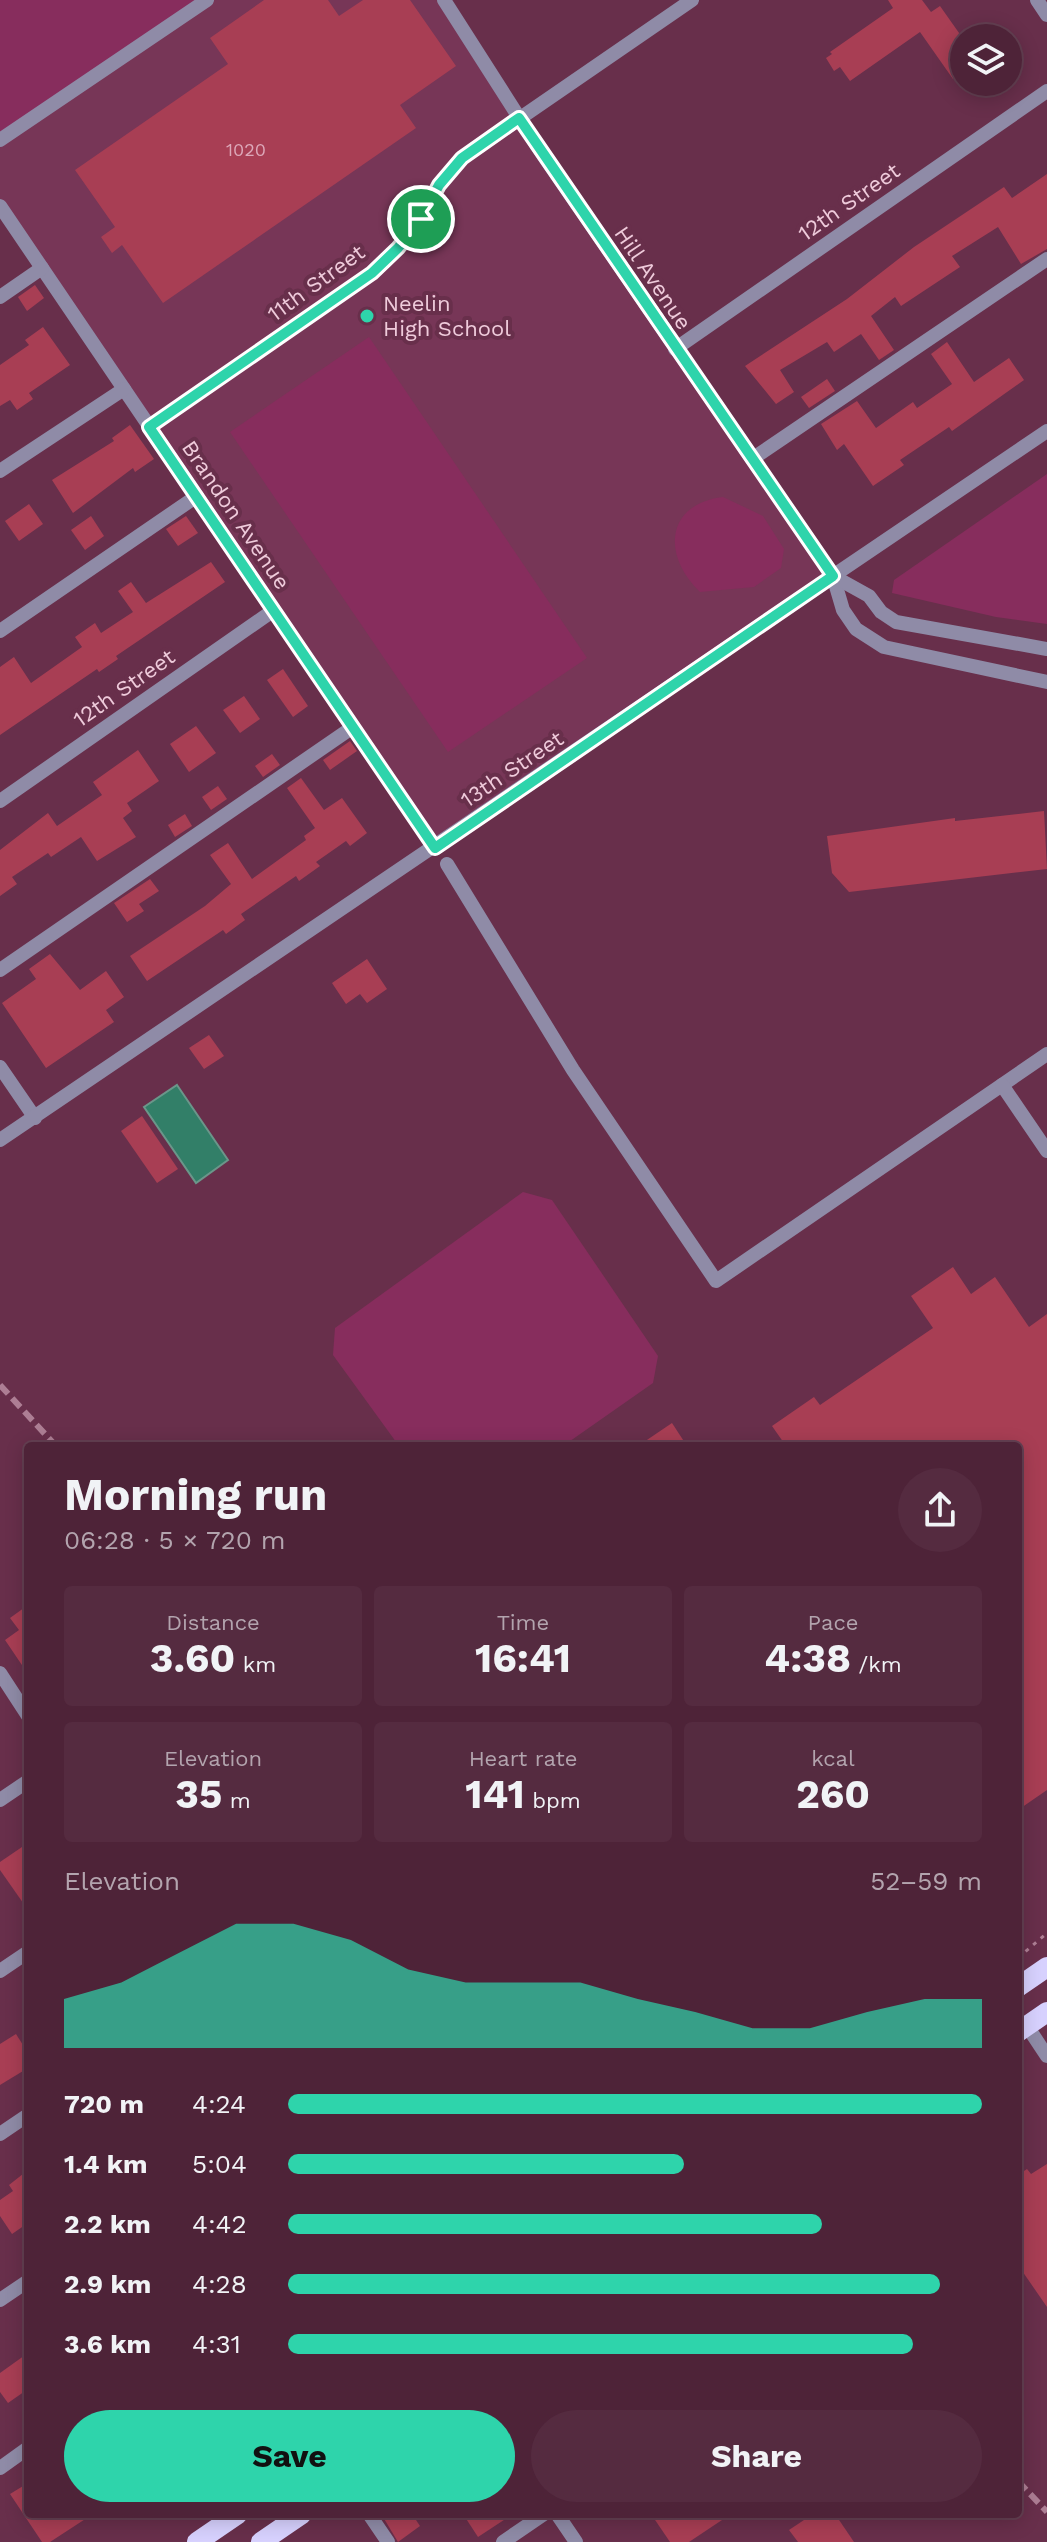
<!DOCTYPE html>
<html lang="en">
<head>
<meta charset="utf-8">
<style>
	:root { --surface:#4e2338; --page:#552b40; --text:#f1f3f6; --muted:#b3a4ae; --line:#654053; --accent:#2ed4ab }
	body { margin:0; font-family:"Work Sans",sans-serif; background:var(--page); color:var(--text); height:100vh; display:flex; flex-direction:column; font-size:30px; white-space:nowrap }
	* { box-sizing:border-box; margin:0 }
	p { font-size:26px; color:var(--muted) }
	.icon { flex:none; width:44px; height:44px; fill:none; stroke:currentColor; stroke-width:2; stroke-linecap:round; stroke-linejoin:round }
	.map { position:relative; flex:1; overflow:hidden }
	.side { position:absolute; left:24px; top:1442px; width:998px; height:1076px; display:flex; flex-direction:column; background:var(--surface); border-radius:8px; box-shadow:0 4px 20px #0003,0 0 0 2px var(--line) }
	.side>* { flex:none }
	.tools { position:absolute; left:950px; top:24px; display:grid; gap:16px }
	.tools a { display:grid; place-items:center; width:72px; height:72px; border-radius:50%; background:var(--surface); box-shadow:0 4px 20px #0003,0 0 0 2px var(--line); font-size:40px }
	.pin { position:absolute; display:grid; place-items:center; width:68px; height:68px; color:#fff; margin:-34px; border:4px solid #fff; border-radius:50%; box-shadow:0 2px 8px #0007 }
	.round { display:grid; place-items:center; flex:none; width:84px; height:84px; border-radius:42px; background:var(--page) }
	.headline { display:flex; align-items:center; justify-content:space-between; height:136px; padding:0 40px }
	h1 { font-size:44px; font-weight:700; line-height:60px }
	.stats { display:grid; grid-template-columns:repeat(3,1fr); gap:12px; height:136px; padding:8px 40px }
	.stats div { display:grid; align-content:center; border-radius:8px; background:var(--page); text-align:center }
	.stats b { font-size:40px; font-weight:700 }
	.stats small { font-size:22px; font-weight:400 }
	.stats p { font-size:22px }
	.chart { height:224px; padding:16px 40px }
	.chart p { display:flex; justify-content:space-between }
	.chart svg { width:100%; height:144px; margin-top:8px; fill:var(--accent); opacity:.7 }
	.cta { display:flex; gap:16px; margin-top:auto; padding:16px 40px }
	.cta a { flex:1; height:92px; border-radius:48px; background:var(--accent); color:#111; font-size:32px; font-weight:700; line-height:92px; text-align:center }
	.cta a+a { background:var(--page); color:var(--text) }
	ul { padding:0 40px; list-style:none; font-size:26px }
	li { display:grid; grid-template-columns:128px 96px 1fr; align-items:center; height:60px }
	li i { height:20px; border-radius:10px; background:var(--accent) }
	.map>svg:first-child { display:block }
</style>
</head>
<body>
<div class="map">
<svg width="1047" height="2542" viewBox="0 0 1047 2542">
	<rect width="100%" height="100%" fill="#682f4b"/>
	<path fill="#773657" d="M 207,0 L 448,0 L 833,576 L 435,848 L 0,206 L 0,140 Z"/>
	<g fill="#872d5d">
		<path d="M 0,0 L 203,0 L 0,139 Z"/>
		<path d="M 369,337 L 587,658 L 448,752 L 230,432 Z"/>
		<path d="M 1047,474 L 1047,624 L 996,617 L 892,593 L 894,580 Z"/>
		<path d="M 723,497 L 763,516 L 784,549 L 781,568 L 754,587 L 700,592 C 662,556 665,504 723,497 Z"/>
		<path d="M 523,1192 L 552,1200 L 658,1356 L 653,1383 L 563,1446 L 399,1446 L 333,1355 L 335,1328 Z"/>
	</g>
	<path fill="#327f68" stroke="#6b968a" stroke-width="2" d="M 177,1085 L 228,1160 L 196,1183 L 144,1107 Z"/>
	<g fill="#a83e54">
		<path d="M 264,0 L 328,0 L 339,16 L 363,0 L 410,0 L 456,66 L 400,105 L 416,128 L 163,303 L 122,245 L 112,253 L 101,237 L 115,227 L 75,170 L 228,64 L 210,38 Z"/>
		<path d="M 888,0 L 922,0 L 931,12 L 940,6 L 964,40 L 964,72 L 953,79 L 920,32 L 850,81 L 840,67 L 834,71 L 826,58 L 832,54 L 830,52 L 893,8 Z"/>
		<path d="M 1047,174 L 1047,249 L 1021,264 L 998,227 L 952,256 L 960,267 L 901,306 L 895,297 L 871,316 L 894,350 L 879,360 L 861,334 L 834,352 L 827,342 L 780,370 L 794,392 L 776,404 L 745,366 L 847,299 L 914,247 L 1004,187 L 1012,198 Z"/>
		<path d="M 35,285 L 44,298 L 27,311 L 18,297 Z"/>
		<path d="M 43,327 L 70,365 L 29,393 L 33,399 L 17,410 L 10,400 L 0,406 L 0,365 L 29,345 L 25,340 Z"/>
		<path d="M 947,342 L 974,382 L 1009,358 L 1024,380 L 952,431 L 949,427 L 900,460 L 904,465 L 873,486 L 844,444 L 837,450 L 821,424 L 857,401 L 876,428 L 913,402 L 917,408 L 952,384 L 931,354 Z"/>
		<path d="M 827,379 L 835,391 L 809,408 L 801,397 Z"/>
		<path d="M 130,425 L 154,459 L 135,472 L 133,468 L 73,513 L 52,480 L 114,441 L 112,438 Z"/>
		<path d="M 29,504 L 43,524 L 19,541 L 5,521 Z"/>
		<path d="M 91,516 L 104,536 L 85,550 L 71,530 Z"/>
		<path d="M 186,516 L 198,533 L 178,546 L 166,529 Z"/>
		<path d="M 211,562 L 225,582 L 116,656 L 118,659 L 99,672 L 97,669 L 0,735 L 0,667 L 14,657 L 31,683 L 82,647 L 75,637 L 95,623 L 101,633 L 133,612 L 118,591 L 131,582 L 146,603 Z"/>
		<path d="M 283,669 L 308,706 L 293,717 L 267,680 Z"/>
		<path d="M 244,696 L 260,719 L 240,733 L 223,710 Z"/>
		<path d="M 196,726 L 216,753 L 189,772 L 170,744 Z"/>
		<path d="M 350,741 L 357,751 L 330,770 L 323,760 Z"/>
		<path d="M 138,750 L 159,781 L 127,803 L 132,811 L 123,818 L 136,837 L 97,861 L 81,837 L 51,857 L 48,853 L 12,877 L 17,884 L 0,896 L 0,850 L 48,813 L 57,826 L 102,795 L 93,782 Z"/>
		<path d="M 272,754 L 280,765 L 263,777 L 255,766 Z"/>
		<path d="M 301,778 L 324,810 L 342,798 L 367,833 L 350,846 L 346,841 L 316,862 L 320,866 L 299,881 L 296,876 L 241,914 L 245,920 L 226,934 L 223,930 L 147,981 L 130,956 L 205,906 L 231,884 L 210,855 L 228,843 L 252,879 L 306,840 L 304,836 L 315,828 L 287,788 Z"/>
		<path d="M 218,786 L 227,799 L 211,810 L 202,797 Z"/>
		<path d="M 1044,811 L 1047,869 L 849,892 L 832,873 L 827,836 L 955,818 L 955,821 Z"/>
		<path d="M 185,814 L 192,826 L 175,837 L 168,825 Z"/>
		<path d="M 150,879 L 159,891 L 139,904 L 144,911 L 127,922 L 114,903 Z"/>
		<path d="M 50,954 L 80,990 L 106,971 L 124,997 L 106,1010 L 114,1022 L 46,1068 L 2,1003 L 36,979 L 29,969 Z"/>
		<path d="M 367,959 L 387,989 L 367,1003 L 360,994 L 346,1004 L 332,983 Z"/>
		<path d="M 209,1035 L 224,1056 L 204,1069 L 189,1048 Z"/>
		<path d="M 142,1116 L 178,1169 L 157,1183 L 121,1131 Z"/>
		<path d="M 953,1267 L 971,1294 L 995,1277 L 1029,1327 L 1047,1314 L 1047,1790 L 1018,1810 L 1018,1446 L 786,1446 L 772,1426 L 814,1397 L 820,1405 L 933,1328 L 911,1296 Z"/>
		<path d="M 672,1423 L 687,1446 L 638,1446 Z"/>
		<path d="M 28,1605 L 28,1674 L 5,1640 L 19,1630 L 10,1618 Z"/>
		<path d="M 22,1847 L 28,1856 L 28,1910 L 0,1870 L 0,1862 Z"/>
		<path d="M 16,2034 L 28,2053 L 28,2068 L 0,2085 L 0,2044 Z"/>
		<path d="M 1047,2164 L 1047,2307 L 1018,2265 L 1018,2175 L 1027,2169 L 1031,2174 Z"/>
		<path d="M 28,2170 L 28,2223 L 12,2234 L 0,2216 L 0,2200 L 13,2191 L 9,2185 Z"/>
		<path d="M 28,2353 L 28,2389 L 8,2403 L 0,2392 L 0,2373 Z"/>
		<path d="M 28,2483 L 28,2514 L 93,2514 L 50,2542 L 42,2542 L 10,2494 Z"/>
		<path d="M 388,2514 L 412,2514 L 420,2526 L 398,2542 L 383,2517 Z"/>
		<path d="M 463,2514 L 513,2514 L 478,2537 Z"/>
		<path d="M 651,2514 L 731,2514 L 689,2542 L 670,2542 Z"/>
		<path d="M 813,2514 L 835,2514 L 854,2542 L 798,2542 L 789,2530 Z"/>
	</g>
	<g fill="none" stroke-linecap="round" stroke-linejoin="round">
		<path stroke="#ae7f95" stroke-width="3" stroke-dasharray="4 6" stroke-linecap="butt" d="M 1018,1958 L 1047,1933"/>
		<g stroke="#8f8ba7" stroke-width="14">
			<path d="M 444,0 L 543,155 L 833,576 L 843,610 L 856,629 L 884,647 L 1047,682"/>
			<path d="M 1037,0 L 1047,15"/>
			<path d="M 0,140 L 207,0"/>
			<path d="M 0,206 L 435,848"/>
			<path d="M 0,297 L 42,268"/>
			<path d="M 675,349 L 1047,91"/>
			<path d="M 149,427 L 372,273 L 398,248 L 421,219 L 439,185 L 462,158 L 692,0"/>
			<path d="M 752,459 L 1047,259"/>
			<path d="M 0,471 L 124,389"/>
			<path d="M 833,576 L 869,596 L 881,612 L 896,622 L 1047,649"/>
			<path d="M 0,631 L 197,496"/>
			<path d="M 0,801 L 274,610"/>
			<path d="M 447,864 L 573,1070 L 716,1281 L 1047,1054"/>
			<path d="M 0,970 L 353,727"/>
			<path d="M 0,1067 L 35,1118"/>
			<path d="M 1002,1085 L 1047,1151"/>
			<path d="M 0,1140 L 1047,431"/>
			<path d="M 0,1673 L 28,1716"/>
			<path d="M 0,1800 L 28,1781"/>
			<path d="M 0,1971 L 28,1952"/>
			<path d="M 1027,2026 L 1047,2056"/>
			<path d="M 0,2134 L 28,2115"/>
			<path d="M 0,2300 L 28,2281"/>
			<path d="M 0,2468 L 28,2448"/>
			<path d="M 369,2514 L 388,2542"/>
			<path d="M 557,2514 L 576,2542"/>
			<path d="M 503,2542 L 544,2514"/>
		</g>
		<g stroke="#d7d1fe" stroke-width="20">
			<path d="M 1018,1987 L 1047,1967"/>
			<path d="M 1018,2032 L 1047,2012"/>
			<path d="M 197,2542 L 238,2514"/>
			<path d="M 261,2542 L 302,2514"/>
		</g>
		<g stroke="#ad7e94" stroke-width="6" stroke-dasharray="12 6" stroke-linecap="butt">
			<path d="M 0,1385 L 56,1446"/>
			<path d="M 1018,2481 L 1047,2512"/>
		</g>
	</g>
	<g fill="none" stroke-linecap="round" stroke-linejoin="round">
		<g stroke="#fff" stroke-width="16">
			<path id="route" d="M 519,118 L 833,576 L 435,848 L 149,427 L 372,273 L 398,248 L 421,219 L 439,185 L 462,158 Z"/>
		</g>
		<use href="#route" stroke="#2ed4ab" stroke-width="10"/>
	</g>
	<circle fill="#2ed4ab" stroke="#682f4b" stroke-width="3" cx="367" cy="316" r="8"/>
	<g text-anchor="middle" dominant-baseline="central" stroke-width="8" stroke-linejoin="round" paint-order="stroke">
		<g font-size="18" fill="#dda8b9">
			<text x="246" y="149">1020</text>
		</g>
		<g font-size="22" fill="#efcbdb" stroke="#682f4b">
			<text transform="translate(849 202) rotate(-35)">12th Street</text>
			<text transform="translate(653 278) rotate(56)">Hill Avenue</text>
			<text transform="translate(316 283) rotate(-36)">11th Street</text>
			<text transform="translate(236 515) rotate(56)">Brandon Avenue</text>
			<text transform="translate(124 688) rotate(-35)">12th Street</text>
			<text transform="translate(512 769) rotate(-34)">13th Street</text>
		</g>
		<g font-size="22" fill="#efcbdb" stroke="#682f4b" text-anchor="start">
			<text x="383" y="303">Neelin<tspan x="383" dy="25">High School</tspan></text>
		</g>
	</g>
</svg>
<div class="tools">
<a><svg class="icon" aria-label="layers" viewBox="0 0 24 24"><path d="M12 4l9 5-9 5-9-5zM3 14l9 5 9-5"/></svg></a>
</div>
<div class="pin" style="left:421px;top:219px;background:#1e9e55"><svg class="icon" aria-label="arrive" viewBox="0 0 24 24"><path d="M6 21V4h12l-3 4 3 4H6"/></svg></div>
<section class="side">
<div class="headline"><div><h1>Morning run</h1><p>06:28 · 5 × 720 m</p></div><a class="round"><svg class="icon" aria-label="share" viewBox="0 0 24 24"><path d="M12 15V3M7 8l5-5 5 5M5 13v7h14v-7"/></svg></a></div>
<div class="stats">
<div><p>Distance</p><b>3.60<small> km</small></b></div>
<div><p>Time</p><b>16:41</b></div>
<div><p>Pace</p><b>4:38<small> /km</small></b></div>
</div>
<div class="stats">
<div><p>Elevation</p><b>35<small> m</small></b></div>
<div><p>Heart rate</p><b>141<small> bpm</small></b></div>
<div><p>kcal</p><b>260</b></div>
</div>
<div class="chart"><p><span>Elevation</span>52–59 m</p>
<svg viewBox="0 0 160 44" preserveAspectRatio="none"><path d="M0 44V29L10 24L20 15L30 6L40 6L50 11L60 20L70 24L80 24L90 24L100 29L110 33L120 38L130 38L140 33L150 29L160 29V44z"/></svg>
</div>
<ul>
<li><b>720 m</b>4:24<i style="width:100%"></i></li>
<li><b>1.4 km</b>5:04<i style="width:57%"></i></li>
<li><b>2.2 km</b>4:42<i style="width:77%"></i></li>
<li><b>2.9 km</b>4:28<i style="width:94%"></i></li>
<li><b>3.6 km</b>4:31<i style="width:90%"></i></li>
</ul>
<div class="cta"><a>Save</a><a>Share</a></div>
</section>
</div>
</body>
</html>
